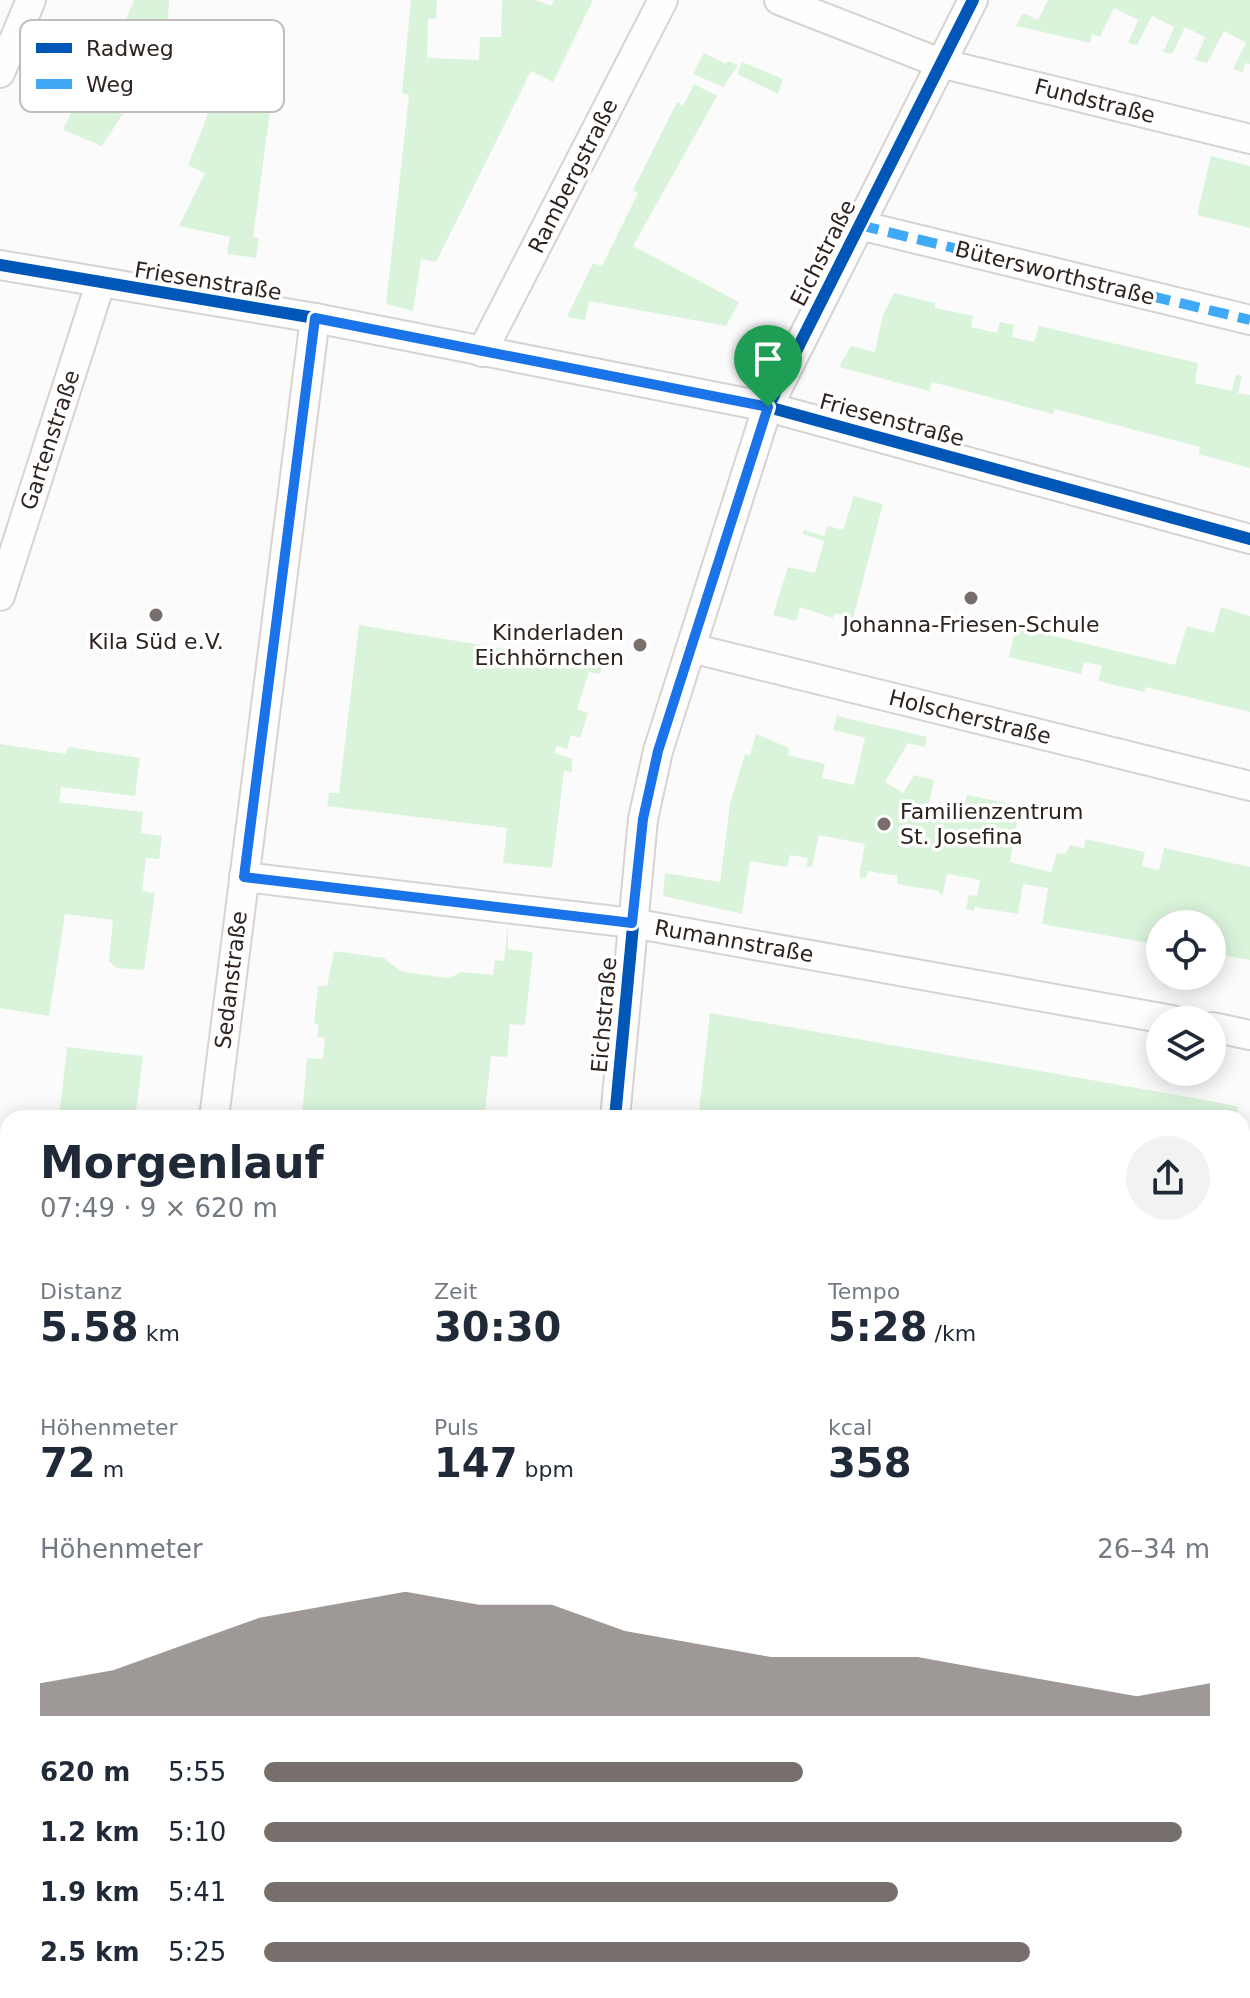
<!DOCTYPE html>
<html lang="de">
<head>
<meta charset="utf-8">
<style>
	:root { --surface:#fff; --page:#f2f2f3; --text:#1f2937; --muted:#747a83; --accent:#766f6b }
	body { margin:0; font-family:"DejaVu Sans",sans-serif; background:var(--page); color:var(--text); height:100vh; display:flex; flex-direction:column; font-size:30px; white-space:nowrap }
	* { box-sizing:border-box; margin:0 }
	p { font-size:26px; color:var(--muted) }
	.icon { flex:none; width:44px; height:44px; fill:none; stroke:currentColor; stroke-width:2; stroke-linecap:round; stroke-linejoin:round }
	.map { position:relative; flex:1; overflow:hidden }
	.side { position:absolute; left:0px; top:1110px; width:1250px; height:888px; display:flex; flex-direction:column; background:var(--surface); border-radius:24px 24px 0 0; box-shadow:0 4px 20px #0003 }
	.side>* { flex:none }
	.tools { position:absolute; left:1146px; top:910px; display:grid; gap:16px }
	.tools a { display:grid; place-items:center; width:80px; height:80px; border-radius:50%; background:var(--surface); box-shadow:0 4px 20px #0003; font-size:40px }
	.pin { position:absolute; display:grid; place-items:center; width:68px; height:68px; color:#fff; margin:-82px -34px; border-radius:50% 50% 50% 0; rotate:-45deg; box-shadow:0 0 8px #0007 }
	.pin .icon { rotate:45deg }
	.round { display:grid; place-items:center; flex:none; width:84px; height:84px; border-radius:42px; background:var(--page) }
	.head { display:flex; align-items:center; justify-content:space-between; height:136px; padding:0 40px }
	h1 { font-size:44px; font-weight:700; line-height:60px }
	.figures { display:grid; grid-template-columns:repeat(3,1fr); gap:12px; height:136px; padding:8px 40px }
	.figures div { display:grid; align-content:center }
	.figures b { font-size:40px; font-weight:700 }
	.figures small { font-size:22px; font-weight:400 }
	.figures p { font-size:22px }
	.chart { height:224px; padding:16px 40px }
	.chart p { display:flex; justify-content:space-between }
	.chart svg { width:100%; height:144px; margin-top:8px; fill:var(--accent); opacity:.7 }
	ul { padding:0 40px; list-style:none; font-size:26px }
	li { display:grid; grid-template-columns:128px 96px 1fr; align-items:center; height:60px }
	li i { height:20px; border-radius:10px; background:var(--accent) }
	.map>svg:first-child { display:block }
</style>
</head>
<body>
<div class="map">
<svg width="1250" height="1998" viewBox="0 0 1250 1998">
	<rect width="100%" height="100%" fill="#fbfbfb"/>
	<g fill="#daf4dc">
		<path d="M 134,0 L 169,0 L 167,38 L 213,45 L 218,20 L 235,20 L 233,50 L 241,52 L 240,59 L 277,64 L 275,74 L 242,70 L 237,107 L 270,112 L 253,237 L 259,238 L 256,258 L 227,254 L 230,237 L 179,226 L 205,173 L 188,165 L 214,99 L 148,75 L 102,146 L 63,130 L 102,43 L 114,48 Z"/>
		<path d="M 411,0 L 437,0 L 436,19 L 428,19 L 427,58 L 479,60 L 480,37 L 501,37 L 502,0 L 536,0 L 551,6 L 554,0 L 593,0 L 553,82 L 531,71 L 436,262 L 421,259 L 413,311 L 386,304 L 409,95 L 402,93 Z"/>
		<path d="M 1048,0 L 1250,0 L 1250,64 L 1245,63 L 1243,72 L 1233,69 L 1246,43 L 1224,31 L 1207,63 L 1195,60 L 1205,37 L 1185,27 L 1172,54 L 1163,52 L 1174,27 L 1152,16 L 1137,45 L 1128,43 L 1138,20 L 1114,8 L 1100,37 L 1092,34 L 1090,43 L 1016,26 L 1023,13 L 1038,20 Z"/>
		<path d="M 704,53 L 726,64 L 728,61 L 738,65 L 723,87 L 693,74 Z"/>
		<path d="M 742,62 L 783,79 L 778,94 L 737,74 Z"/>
		<path d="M 694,84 L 717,96 L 633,246 L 739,302 L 726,326 L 589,301 L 585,320 L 567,317 L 593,263 L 602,266 L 638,193 L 633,190 L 677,102 L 683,106 Z"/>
		<path d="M 1211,156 L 1250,166 L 1250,228 L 1197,215 Z"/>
		<path d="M 894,293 L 935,303 L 935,308 L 973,316 L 971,327 L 997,333 L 1000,322 L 1014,325 L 1012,337 L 1034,342 L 1039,326 L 1198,363 L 1195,383 L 1232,391 L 1236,374 L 1242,376 L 1238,393 L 1250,395 L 1250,468 L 1199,454 L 1200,447 L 1055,409 L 1053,414 L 932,382 L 929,391 L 839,367 L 851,346 L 875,352 L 883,315 Z"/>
		<path d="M 854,496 L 883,504 L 853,618 L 834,613 L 833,618 L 800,607 L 796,621 L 773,615 L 788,567 L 815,573 L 824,541 L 803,534 L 804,530 L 824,536 L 828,526 L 843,530 Z"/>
		<path d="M 1221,607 L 1250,616 L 1250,712 L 1146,687 L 1144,692 L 1098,681 L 1102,666 L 1084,662 L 1081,674 L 1009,657 L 1016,627 L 1175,665 L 1187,626 L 1214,633 Z"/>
		<path d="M 359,625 L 604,665 L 599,674 L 589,672 L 577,709 L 588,713 L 580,738 L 571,735 L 567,749 L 557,746 L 554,753 L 572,759 L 572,772 L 564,771 L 552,868 L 503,863 L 507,828 L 327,806 L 329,793 L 339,793 Z"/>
		<path d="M 837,716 L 927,737 L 925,747 L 908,743 L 885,782 L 903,793 L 914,775 L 934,780 L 928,808 L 961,816 L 967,795 L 1020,806 L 1010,862 L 1051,872 L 1057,853 L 1065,854 L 1070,845 L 1084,848 L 1086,839 L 1145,852 L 1142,866 L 1159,870 L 1164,848 L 1250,867 L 1250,960 L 1212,953 L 1212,924 L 1160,924 L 1160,945 L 1042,924 L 1048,888 L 1023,884 L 1018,914 L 975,907 L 974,911 L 966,909 L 969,895 L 977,896 L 980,880 L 947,874 L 942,897 L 939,891 L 897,884 L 898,876 L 868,871 L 866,878 L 859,877 L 865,844 L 819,835 L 812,867 L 806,867 L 808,858 L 790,855 L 787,867 L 750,861 L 742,914 L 663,896 L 665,873 L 720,882 L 730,804 L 745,754 L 750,755 L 756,734 L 789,748 L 788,755 L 825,764 L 822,778 L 854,785 L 865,738 L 833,730 Z"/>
		<path d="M 0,744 L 66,754 L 68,747 L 140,758 L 135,796 L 61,787 L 59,802 L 143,812 L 141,833 L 162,836 L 159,859 L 146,858 L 142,891 L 155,893 L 144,970 L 117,968 L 109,961 L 113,920 L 65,914 L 49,1016 L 0,1008 Z"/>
		<path d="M 508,926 L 508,949 L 533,952 L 525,1025 L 510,1024 L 507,1057 L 491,1056 L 485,1112 L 530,1116 L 530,1118 L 302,1118 L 307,1058 L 323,1059 L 325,1038 L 317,1037 L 319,1025 L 314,1024 L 318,986 L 327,986 L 334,951 L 384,958 L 400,971 L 424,975 L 450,978 L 461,972 L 493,975 L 495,960 L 504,961 Z"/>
		<path d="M 710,1013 L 1216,1102 L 1238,1107 L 1236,1118 L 698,1118 Z"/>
		<path d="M 67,1047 L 143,1056 L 135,1118 L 59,1118 Z"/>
		<path d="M 1242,1561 L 1250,1561 L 1250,1998 L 820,1998 L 824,1990 L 1242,1990 Z"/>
		<path d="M 240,1990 L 378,1990 L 378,1991 L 240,1995 Z"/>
	</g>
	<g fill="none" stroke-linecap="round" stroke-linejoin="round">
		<g stroke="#d8d3d1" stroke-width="32">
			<g id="minor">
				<path d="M 779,0 L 940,63 L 1250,139"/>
				<path d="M 0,73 L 31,0"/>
				<path d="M 859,225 L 1250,320"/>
				<path d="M 0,265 L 315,318 L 768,407 L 1250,539"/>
				<path d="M 482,352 L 663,0"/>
				<path d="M 0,596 L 100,284"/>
				<path d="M 691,648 L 1250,786"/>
				<path d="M 244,877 L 632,923 L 1172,1020"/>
				<path d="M 1212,1027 L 1250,1035"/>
				<path d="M 214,1118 L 315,318"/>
				<path d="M 615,1118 L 643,819 L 658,751 L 763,421 L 768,407 L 973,0"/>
				<path d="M 1242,1271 L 1250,1270"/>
				<path d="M 0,1329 L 8,1329"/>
				<path d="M 1242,1489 L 1250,1466"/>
				<path d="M 1242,1561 L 1250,1561"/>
				<path d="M 0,1573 L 8,1573"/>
				<path d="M 184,1990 L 184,1998"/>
				<path d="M 712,1998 L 724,1990"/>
			</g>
		</g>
		<use href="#minor" stroke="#fefefe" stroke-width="28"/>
		<g stroke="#3fa9f5" stroke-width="10" stroke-dasharray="20 10" stroke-linecap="butt">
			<path d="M 859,225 L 1250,320"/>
			<path d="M 0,1329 L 8,1329"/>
			<path d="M 1242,1759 L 1250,1754"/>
			<path d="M 603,1990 L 603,1998"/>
			<path d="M 811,1998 L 822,1990"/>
		</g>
		<g stroke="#fff" stroke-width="17">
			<g id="cycleway">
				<path d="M 0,265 L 315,318 L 768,407 L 1250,539"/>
				<path d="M 615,1118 L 643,819 L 658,751 L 763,421 L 768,407 L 973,0"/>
			</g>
		</g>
		<use href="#cycleway" stroke="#0057b8" stroke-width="12"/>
	</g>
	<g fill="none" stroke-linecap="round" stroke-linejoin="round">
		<g stroke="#fff" stroke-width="16">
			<path id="route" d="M 315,318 L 768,407 L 658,751 L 643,819 L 632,923 L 244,877 Z"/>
		</g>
		<use href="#route" stroke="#1a73e8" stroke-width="10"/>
	</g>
	<g fill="#766f6b" stroke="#fff" stroke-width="3">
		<circle cx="971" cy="598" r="8"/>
		<circle cx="156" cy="615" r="8"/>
		<circle cx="640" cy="645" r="8"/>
		<circle cx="884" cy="824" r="8"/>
	</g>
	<g text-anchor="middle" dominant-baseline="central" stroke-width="7" stroke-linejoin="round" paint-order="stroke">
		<g font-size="22" fill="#2e231e" stroke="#fff">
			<text transform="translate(1095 101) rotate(14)">Fundstraße</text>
			<text transform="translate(573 176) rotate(-63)">Rambergstraße</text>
			<text transform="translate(823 253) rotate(-63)">Eichstraße</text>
			<text transform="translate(1055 273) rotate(14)">Bütersworthstraße</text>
			<text transform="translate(208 281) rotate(9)">Friesenstraße</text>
			<text transform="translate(892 420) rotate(15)">Friesenstraße</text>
			<text transform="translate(50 440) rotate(-72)">Gartenstraße</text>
			<text transform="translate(970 717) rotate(14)">Holscherstraße</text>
			<text transform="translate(734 941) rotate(10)">Rumannstraße</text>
			<text transform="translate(231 980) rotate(-83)">Sedanstraße</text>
			<text transform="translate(604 1015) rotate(-85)">Eichstraße</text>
		</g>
		<g font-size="22" fill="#2e231e" stroke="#fff">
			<text x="971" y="624">Johanna-Friesen-Schule</text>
			<text x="624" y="632" text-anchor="end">Kinderladen<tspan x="624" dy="25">Eichhörnchen</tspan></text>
			<text x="156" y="641">Kila Süd e.V.</text>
			<text x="900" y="811" text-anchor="start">Familienzentrum<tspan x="900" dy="25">St. Josefina</tspan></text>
		</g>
	</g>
	<rect x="20" y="20" width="264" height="92" rx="12" fill="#fff" stroke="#c0bdbc" stroke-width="2"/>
	<rect x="36" y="43" width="36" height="10" fill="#0057b8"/>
	<rect x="36" y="79" width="36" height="10" fill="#3fa9f5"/>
	<g font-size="22" fill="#2e231e">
		<text x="86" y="56">Radweg</text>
		<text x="86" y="92">Weg</text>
	</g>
</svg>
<div class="tools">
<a><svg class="icon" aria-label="locate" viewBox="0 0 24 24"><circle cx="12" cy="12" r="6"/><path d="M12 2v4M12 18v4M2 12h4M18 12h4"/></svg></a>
<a><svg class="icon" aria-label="layers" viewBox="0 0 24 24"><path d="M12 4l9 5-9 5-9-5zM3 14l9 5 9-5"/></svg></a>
</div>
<div class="pin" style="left:768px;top:407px;background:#1e9e55"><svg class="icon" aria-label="arrive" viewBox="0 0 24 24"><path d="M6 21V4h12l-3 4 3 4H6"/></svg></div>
<section class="side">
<div class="head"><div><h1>Morgenlauf</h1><p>07:49 · 9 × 620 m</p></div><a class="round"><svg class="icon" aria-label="share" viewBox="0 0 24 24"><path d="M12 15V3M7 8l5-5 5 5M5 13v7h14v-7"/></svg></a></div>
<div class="figures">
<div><p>Distanz</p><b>5.58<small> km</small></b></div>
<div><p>Zeit</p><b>30:30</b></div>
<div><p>Tempo</p><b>5:28<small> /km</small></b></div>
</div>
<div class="figures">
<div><p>Höhenmeter</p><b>72<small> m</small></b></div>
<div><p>Puls</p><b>147<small> bpm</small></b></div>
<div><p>kcal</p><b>358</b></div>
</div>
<div class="chart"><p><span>Höhenmeter</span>26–34 m</p>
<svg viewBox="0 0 160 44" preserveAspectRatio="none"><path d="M0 44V34L10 30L20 22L30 14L40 10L50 6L60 10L70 10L80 18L90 22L100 26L110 26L120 26L130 30L140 34L150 38L160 34V44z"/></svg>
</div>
<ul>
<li><b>620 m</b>5:55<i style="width:57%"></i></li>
<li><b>1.2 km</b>5:10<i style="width:97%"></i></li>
<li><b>1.9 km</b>5:41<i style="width:67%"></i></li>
<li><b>2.5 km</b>5:25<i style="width:81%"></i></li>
</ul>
</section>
</div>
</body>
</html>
